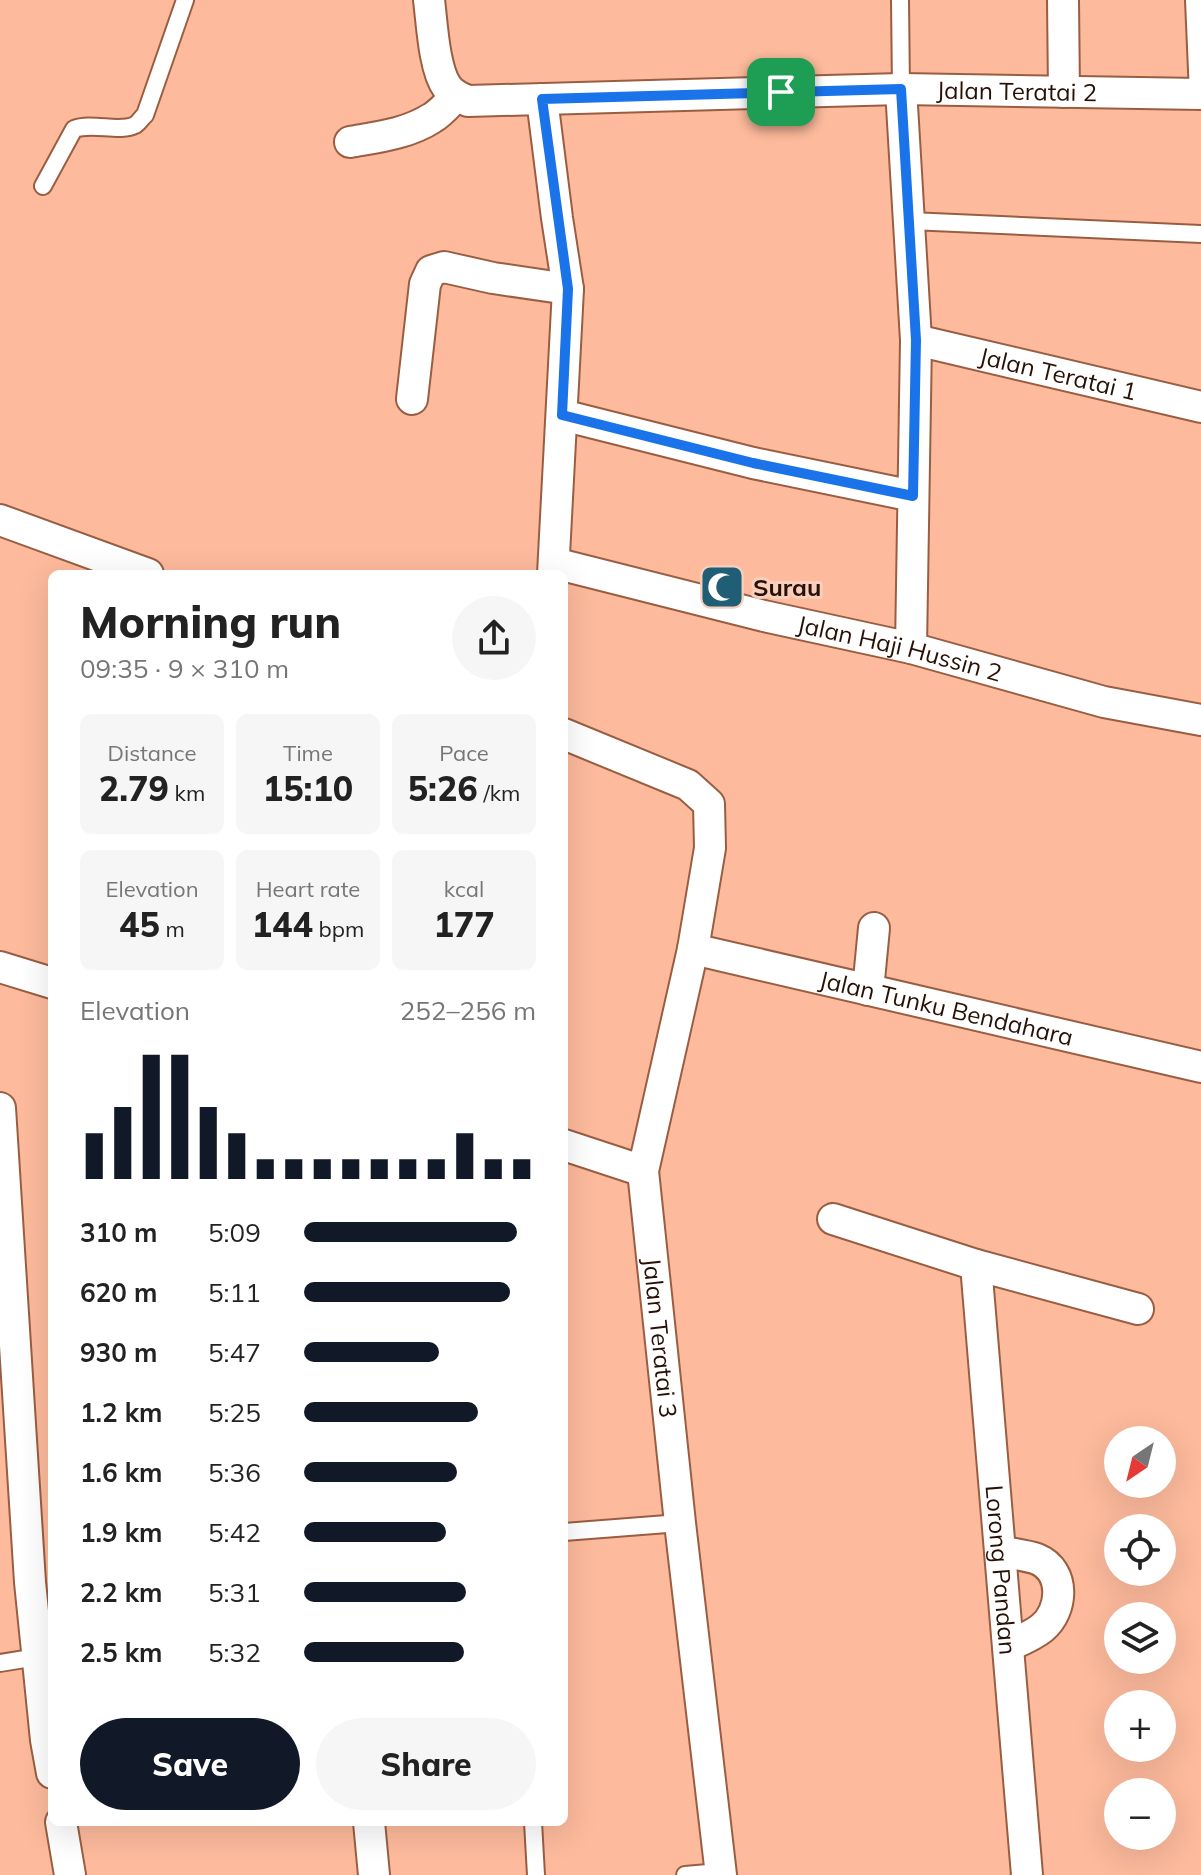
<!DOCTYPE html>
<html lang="en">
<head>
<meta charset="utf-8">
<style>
	:root { --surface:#fff; --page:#f6f6f6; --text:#222; --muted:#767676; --accent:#111827 }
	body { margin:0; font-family:Mulish,sans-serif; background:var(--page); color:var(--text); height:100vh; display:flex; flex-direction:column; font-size:30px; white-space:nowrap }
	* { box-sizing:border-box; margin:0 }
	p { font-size:26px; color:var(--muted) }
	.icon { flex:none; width:44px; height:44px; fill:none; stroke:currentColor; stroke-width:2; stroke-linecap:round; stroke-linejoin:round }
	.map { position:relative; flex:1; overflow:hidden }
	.side { position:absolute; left:48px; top:570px; width:520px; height:1256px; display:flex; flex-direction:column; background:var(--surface); border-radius:12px; box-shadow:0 8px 32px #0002 }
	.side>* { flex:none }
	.needle { width:52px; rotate:215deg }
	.tools { position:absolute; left:1104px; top:1426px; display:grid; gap:16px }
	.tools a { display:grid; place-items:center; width:72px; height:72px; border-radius:50%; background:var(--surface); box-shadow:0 8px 32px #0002; font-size:40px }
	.pin { position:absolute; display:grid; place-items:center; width:68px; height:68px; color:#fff; margin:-34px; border-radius:16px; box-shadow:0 4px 12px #0006 }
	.round { display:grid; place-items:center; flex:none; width:84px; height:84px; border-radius:42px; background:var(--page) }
	.summary { display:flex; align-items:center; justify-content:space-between; height:136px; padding:0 32px }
	h1 { font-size:44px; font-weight:800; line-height:60px }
	.stats { display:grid; grid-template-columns:repeat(3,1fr); gap:12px; height:136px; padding:8px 32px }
	.stats div { display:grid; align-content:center; border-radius:12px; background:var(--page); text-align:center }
	.stats b { font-size:34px; font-weight:800 }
	.stats small { font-size:22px; font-weight:400 }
	.stats p { font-size:22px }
	.chart { height:224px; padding:16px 32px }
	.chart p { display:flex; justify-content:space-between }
	.chart svg { width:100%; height:144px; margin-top:8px; stroke:var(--accent); stroke-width:6 }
	.primary-button { display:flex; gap:16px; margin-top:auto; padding:16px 32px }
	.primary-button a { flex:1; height:92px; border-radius:48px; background:var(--accent); color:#fff; font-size:32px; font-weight:800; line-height:92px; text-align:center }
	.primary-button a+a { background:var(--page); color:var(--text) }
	ul { padding:0 32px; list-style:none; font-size:26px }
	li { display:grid; grid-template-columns:128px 96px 1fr; align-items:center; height:60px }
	li i { height:20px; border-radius:10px; background:var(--accent) }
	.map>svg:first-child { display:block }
</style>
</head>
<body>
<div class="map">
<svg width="1201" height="1875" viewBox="0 0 1201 1875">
	<rect width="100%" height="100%" fill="#fdba9c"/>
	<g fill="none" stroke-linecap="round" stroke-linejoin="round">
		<g stroke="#995e42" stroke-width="20">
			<g id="service">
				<path d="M 900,0 L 901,89"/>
				<path d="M 1194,0 L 1198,94"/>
				<path d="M 43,186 L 74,129 C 92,122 120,133 135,125 C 139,123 141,118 145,115 L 185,0"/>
				<path d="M 910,221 L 1201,234"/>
				<path d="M 564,1532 L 680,1523"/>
				<path d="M 0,1663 L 37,1657"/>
				<path d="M 533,1822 L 536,1875"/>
				<path d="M 685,1875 L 720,1872"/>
			</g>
		</g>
		<g stroke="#995e42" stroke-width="34">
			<g id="minor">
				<path id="s1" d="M 429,0 C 432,23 434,69 447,87 C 452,94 460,98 468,101 L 901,89 L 1201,94"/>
				<path d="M 1063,0 L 1064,92"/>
				<path d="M 901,89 L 916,340 L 911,648"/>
				<path d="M 542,99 L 557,218 L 568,289 L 553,574"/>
				<path d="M 350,142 C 378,137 407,134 432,118 C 441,113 449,103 456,96"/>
				<path id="s2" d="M 916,340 L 1201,407"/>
				<path d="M 412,399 L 425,284 L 431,271 L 444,267 L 493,278 L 568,289"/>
				<path d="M 562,415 L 753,463 L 913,496"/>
				<path d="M 0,520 L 148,574"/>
				<path id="s3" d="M 554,563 L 764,616 L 911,648 L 1104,702 L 1201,720"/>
				<path id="s4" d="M 564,734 L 688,785 L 709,804 L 710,848 L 693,949 L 643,1171 L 680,1523 L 721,1875"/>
				<path id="s5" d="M 693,949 L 1201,1067"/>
				<path d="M 0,967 L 52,983"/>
				<path d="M 868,990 L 874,928"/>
				<path d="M 0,1108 L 30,1582 L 46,1740 L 52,1773"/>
				<path d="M 564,1145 L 643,1171"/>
				<path d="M 833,1219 L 976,1265 L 1138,1309"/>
				<path id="s6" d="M 976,1265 L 1027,1875"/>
				<path d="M 1000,1551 C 1012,1554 1026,1555 1037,1559 C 1066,1571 1063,1611 1042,1628 C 1032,1636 1019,1641 1008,1646"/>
				<path d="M 61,1822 L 70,1875"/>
				<path d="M 369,1822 L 374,1875"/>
			</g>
		</g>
		<use href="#service" stroke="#fff" stroke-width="16"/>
		<use href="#minor" stroke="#fff" stroke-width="30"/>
	</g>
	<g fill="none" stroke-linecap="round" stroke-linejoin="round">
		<g stroke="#fff" stroke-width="16">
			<path id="route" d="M 901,89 L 916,340 L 913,496 L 753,463 L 562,415 L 568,289 L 542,99 Z"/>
		</g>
		<use href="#route" stroke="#1a73e8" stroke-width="10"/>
	</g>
	<defs>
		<g id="mosque-square" transform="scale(2.3)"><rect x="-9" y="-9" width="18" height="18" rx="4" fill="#1f5e74" stroke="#f8cfbc"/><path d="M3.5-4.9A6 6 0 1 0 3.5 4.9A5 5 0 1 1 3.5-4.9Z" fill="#fff"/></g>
	</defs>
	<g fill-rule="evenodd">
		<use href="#mosque-square" x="722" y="587"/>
	</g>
	<g text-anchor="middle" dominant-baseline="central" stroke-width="6" stroke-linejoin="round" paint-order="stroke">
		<g font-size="24" fill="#271005" stroke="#f8cfbc">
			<text stroke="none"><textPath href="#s1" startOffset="664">Jalan Teratai 2</textPath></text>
			<text stroke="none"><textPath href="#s2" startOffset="146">Jalan Teratai 1</textPath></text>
			<text stroke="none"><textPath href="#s3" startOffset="356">Jalan Haji Hussin 2</textPath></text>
			<text stroke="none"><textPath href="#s5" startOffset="260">Jalan Tunku Bendahara</textPath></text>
			<text stroke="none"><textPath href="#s4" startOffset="704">Jalan Teratai 3</textPath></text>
			<text stroke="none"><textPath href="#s6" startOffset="306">Lorong Pandan</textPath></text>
		</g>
		<g font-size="24" font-weight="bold" fill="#271005" stroke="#f8cfbc" text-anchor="start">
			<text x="753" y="587">Surau</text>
		</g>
	</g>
</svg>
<div class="tools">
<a><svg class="needle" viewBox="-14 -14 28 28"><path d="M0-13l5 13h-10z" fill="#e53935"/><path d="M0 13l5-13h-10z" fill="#767676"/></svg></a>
<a><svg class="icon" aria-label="locate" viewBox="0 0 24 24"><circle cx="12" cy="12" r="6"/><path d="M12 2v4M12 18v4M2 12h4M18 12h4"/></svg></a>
<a><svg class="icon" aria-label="layers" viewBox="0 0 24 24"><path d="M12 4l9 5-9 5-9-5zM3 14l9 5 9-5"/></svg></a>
<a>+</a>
<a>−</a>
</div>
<div class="pin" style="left:781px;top:92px;background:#1e9e55"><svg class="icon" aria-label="arrive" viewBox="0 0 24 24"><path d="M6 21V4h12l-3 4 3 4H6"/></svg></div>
<section class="side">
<div class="summary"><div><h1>Morning run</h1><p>09:35 · 9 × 310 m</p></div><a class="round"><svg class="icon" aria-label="share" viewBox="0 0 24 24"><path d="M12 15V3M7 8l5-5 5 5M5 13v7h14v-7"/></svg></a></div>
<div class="stats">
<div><p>Distance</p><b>2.79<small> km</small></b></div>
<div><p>Time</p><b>15:10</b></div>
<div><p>Pace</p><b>5:26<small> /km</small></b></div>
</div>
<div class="stats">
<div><p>Elevation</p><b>45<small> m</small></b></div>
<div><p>Heart rate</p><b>144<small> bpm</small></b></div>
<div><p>kcal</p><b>177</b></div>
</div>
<div class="chart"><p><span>Elevation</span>252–256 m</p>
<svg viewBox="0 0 160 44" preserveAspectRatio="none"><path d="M5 44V30M15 44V22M25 44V6M35 44V6M45 44V22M55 44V30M65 44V38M75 44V38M85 44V38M95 44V38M105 44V38M115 44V38M125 44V38M135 44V30M145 44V38M155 44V38"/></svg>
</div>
<ul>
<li><b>310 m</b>5:09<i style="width:92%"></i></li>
<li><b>620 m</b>5:11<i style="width:89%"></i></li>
<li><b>930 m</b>5:47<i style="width:58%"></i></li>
<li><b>1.2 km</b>5:25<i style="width:75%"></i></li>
<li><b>1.6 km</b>5:36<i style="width:66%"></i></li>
<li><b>1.9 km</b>5:42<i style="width:61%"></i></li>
<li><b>2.2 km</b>5:31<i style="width:70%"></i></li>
<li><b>2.5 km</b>5:32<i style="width:69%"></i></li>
</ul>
<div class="primary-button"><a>Save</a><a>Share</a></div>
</section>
</div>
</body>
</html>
